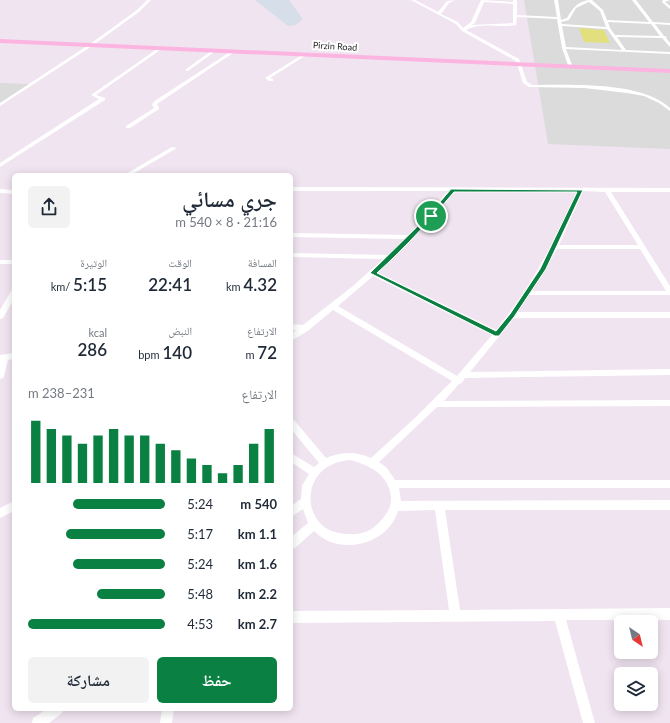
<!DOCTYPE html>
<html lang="ar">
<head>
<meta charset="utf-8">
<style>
	:root { --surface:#fff; --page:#f2f2f3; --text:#1f2937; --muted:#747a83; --accent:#0b8043 }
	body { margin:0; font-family:Lato,"Noto Naskh Arabic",sans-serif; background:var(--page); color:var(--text); direction:rtl; height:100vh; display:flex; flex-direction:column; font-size:15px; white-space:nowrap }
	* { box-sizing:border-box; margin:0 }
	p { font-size:13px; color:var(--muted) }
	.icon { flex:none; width:22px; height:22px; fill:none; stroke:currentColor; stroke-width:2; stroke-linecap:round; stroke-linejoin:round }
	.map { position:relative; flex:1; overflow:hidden; direction:ltr }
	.panel { position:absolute; left:12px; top:173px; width:281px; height:538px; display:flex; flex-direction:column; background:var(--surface); border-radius:6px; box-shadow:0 2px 10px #0003; direction:rtl }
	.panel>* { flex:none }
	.needle { width:26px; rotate:145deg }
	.buttons { position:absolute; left:614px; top:615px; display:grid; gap:8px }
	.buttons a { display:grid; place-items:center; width:44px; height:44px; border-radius:6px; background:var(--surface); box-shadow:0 2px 10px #0003; font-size:20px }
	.pin { position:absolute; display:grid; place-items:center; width:34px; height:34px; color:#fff; margin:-17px; border:2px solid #fff; border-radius:50%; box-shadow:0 1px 4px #0007 }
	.round { display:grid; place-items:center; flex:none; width:42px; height:42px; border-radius:6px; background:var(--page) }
	.head { display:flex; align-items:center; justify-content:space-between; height:68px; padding:0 16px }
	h1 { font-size:22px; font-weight:600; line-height:30px }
	.figures { display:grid; grid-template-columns:repeat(3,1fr); gap:6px; height:68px; padding:4px 16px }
	.figures div { display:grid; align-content:center }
	.figures b { font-size:17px; font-weight:600 }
	.figures small { font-size:11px; font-weight:400 }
	.figures p { font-size:11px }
	.chart { height:112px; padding:8px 16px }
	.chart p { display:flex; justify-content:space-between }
	.chart svg { width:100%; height:72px; margin-top:4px; stroke:var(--accent); stroke-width:6 }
	.button { display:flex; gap:8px; margin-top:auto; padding:8px 16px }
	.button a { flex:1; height:46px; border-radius:6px; background:var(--accent); color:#fff; font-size:16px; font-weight:600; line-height:46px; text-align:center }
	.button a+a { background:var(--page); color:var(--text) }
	ul { padding:0 16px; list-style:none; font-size:13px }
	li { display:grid; grid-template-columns:64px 48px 1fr; align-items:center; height:30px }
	li i { height:10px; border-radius:5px; background:var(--accent) }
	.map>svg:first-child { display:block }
</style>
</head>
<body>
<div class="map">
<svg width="670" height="723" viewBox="0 0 670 723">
	<rect width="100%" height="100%" fill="#f0e4f0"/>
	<g fill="#dcdbdc">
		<path d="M 524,0 L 670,0 L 670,149 L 548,144 Z"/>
		<path d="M 0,83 L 30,84 L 0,104 Z"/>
	</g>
	<path fill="#d6dfe9" d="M 255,0 L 289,0 L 303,19 L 296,25 L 288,26 Z"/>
	<path fill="#e2df7e" d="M 579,28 L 604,30 L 610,43 L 584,42 Z"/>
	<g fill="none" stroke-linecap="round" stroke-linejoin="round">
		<g fill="#fff" fill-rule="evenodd">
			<path d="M 147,0 L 151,0 L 139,12 L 92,46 L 0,106 L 0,103 L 90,44 L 137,10 Z"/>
			<path d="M 411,0 L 415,0 L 438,12 L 447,1 L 455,0 L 449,3 L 441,14 L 458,22 L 463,28 L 471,22 L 481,0 L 513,2 L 513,0 L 517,0 L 517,15 L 557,17 L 554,0 L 558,0 L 561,20 L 567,18 C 573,8 578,0 592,0 L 603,10 L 607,20 L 649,22 L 632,0 L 636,0 L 653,22 L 670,23 L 670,25 L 655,24 L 664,36 L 667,37 L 666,38 L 670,43 L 670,47 L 662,38 L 617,37 L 626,50 L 670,52 L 670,54 L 566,49 L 572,65 L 570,66 L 568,65 L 562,48 L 557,19 L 517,17 L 516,25 C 500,28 481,22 466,30 L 519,59 L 527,82 L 532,85 C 570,85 641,81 670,108 L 670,111 L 659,103 L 644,96 L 627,93 L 584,88 L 529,87 L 523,83 L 516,61 L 462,31 L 456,24 ZM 484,2 L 513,4 L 513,23 L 472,25 L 475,23 ZM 589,2 L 600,11 L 606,27 L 562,24 L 561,22 L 569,20 L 576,8 ZM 608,22 L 651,24 L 660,36 L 615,35 L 610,28 ZM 562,26 L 607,29 L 622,50 L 566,47 Z"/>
			<path d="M 663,0 L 670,0 L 665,2 L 670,6 L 670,9 L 662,2 Z"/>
			<path d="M 160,47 L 163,48 L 96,95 L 105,98 L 105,100 L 0,167 L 0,163 L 99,99 L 91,95 Z"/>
			<path d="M 214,49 L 217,50 L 188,71 L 186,71 L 186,69 Z"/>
			<path d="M 233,50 L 236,51 L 157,104 L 159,108 L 159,109 L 130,128 L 126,128 L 126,126 L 154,108 L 152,104 L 156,100 Z"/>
			<path d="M 305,53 L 308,54 L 270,78 L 273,79 L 273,81 L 269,81 L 265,78 Z"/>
			<path d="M 172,147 L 177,148 L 131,175 L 124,175 Z"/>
			<path d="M 291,187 L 670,188 L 670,192 L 611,192 L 670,286 L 670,295 L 529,295 L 517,312 L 670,312 L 670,318 L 514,318 L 470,372 L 670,369 L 670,375 L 465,378 L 462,383 L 459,384 L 444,401 L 670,400 L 670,406 L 437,407 L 379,462 L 387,468 L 395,480 L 670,480 L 670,488 L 399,488 L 401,501 L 670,500 L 670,510 L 445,510 L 460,610 L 670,608 L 670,620 L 566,620 L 595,723 L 583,723 L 555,621 L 291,623 L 291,611 L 449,610 L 435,510 L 398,511 C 388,545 339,557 314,531 L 295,548 L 291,549 L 291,537 L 308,523 L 303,509 L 291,517 L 291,506 L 301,499 L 302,486 L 309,474 L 291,462 L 291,453 L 314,467 L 319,463 L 291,429 L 291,419 L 294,420 L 326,458 C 343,452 354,451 371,458 L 417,416 L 452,381 L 333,310 L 309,330 L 291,341 L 291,334 L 296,330 L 291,330 L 291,324 L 303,325 L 353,286 L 383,259 L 291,257 L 291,253 L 388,255 L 404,239 L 291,237 L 291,233 L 408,235 L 448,191 L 291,191 ZM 454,191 L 577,191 C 554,243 532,285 496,330 L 377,272 L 391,259 L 393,258 L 394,256 L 413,238 ZM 583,191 L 605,192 L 638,245 L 559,245 ZM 557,249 L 640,249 L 666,291 L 532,291 ZM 373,276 L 492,335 L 457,376 L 338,306 ZM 349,460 C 369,464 389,475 391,497 C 391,503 390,509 386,514 C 376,529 364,536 345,534 C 337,533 329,531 323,526 C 303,509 308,475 331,465 C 337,462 343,461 349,460 Z"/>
			<path d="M 0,189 L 14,190 L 14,194 L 0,193 Z"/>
			<rect x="0" y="260" width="14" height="4"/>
			<path d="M 11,291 L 14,291 L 14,299 L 3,318 L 0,319 L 0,310 Z"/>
			<path d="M 14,353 L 14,359 L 8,360 L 4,376 L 3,378 L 0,379 L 0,355 Z"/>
			<path d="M 14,501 L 14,511 L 0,518 L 0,508 Z"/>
			<path d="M 47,709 L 64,709 L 62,713 L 49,723 L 32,723 L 33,718 Z"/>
			<path d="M 162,709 L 174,709 L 172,723 L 160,723 Z"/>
		</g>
		<path fill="#fcb5e0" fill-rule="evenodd" d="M 0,39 L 670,69 L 670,73 L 0,43 Z"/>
	</g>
	<path fill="#0b8043" stroke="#fff" fill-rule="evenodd" d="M 451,189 L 583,190 L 546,269 L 514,317 L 499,336 L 495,336 L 370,273 L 429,215 ZM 454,192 L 577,192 L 540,269 L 510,314 L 496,331 L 377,273 C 405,248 430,220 454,192 Z"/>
	<g text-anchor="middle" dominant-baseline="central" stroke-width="4" stroke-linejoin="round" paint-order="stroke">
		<g font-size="9" fill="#1e1e1e" stroke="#fff">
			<text transform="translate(335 46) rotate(3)">Pirzin Road</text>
		</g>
	</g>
</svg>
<div class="buttons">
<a><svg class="needle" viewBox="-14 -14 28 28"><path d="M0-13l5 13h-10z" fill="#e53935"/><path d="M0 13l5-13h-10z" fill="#747a83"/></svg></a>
<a><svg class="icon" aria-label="layers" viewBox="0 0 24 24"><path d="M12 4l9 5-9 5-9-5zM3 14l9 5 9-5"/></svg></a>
</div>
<div class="pin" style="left:431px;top:216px;background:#1e9e55"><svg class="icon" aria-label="arrive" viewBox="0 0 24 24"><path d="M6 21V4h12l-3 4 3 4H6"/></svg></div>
<section class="panel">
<div class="head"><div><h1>جري مسائي</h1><p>21:16 · 8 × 540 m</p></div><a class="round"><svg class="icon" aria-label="share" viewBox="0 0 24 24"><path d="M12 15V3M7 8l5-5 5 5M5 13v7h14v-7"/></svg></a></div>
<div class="figures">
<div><p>المسافة</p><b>4.32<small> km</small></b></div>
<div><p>الوقت</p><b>22:41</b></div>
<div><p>الوتيرة</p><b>5:15<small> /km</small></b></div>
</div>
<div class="figures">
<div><p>الارتفاع</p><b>72<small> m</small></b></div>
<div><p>النبض</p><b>140<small> bpm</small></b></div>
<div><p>kcal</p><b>286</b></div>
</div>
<div class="chart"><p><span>الارتفاع</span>231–238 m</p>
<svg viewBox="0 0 160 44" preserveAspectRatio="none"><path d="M5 44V6M15 44V11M25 44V15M35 44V20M45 44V15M55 44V11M65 44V15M75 44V15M85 44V20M95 44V24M105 44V29M115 44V33M125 44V38M135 44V33M145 44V20M155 44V11"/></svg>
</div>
<ul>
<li><b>540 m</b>5:24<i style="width:67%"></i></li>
<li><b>1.1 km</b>5:17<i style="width:72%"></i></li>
<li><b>1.6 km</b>5:24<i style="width:67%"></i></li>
<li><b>2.2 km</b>5:48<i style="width:50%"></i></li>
<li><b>2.7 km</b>4:53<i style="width:100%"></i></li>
</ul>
<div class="button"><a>حفظ</a><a>مشاركة</a></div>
</section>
</div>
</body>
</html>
